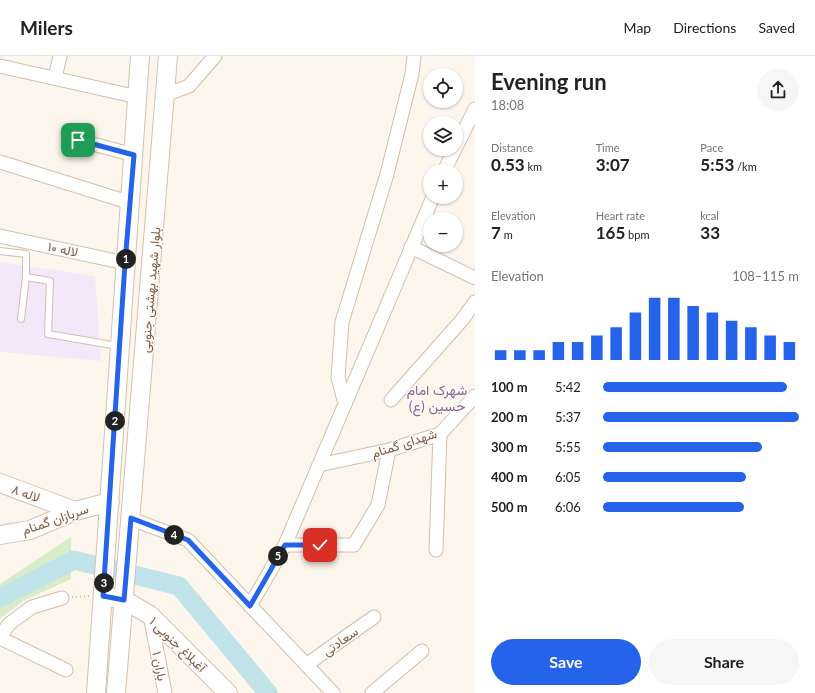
<!DOCTYPE html>
<html lang="en">
<head>
<meta charset="utf-8">
<style>
	:root { --surface:#fff; --page:#f6f6f6; --text:#222; --muted:#767676; --line:#e0e0e0; --accent:#2563eb }
	body { margin:0; font-family:Lato,Vazirmatn,sans-serif; background:var(--page); color:var(--text); height:100vh; display:flex; flex-direction:column; font-size:15px; white-space:nowrap }
	* { box-sizing:border-box; margin:0 }
	p { font-size:13px; color:var(--muted) }
	.icon { flex:none; width:22px; height:22px; fill:none; stroke:currentColor; stroke-width:2; stroke-linecap:round; stroke-linejoin:round }
	.map { position:relative; flex:1; overflow:hidden }
	.panel { display:flex; flex-direction:column; background:var(--surface); width:340px }
	.panel>* { flex:none }
	.controls { position:absolute; left:423px; top:12px; display:grid; gap:8px }
	.controls a { display:grid; place-items:center; width:40px; height:40px; border-radius:50%; background:var(--surface); box-shadow:0 1px 3px #0004; font-size:20px }
	.pin { position:absolute; display:grid; place-items:center; width:34px; height:34px; color:#fff; margin:-17px; border-radius:8px; box-shadow:0 2px 6px #0006 }
	.km { position:absolute; width:20px; height:20px; margin:-10px; border-radius:50%; background:#222; color:#fff; font-size:11px; line-height:20px; text-align:center }
	.round { display:grid; place-items:center; flex:none; width:42px; height:42px; border-radius:21px; background:var(--page) }
	.head { display:flex; align-items:center; justify-content:space-between; height:68px; padding:0 16px }
	h1 { font-size:22px; font-weight:700; line-height:30px }
	.metrics { display:grid; grid-template-columns:repeat(3,1fr); gap:6px; height:68px; padding:4px 16px }
	.metrics div { display:grid; align-content:center }
	.metrics b { font-size:17px; font-weight:700 }
	.metrics small { font-size:11px; font-weight:400 }
	.metrics p { font-size:11px }
	.chart { height:112px; padding:8px 16px }
	.chart p { display:flex; justify-content:space-between }
	.chart svg { width:100%; height:72px; margin-top:4px; stroke:var(--accent); stroke-width:6 }
	.cta { display:flex; gap:8px; margin-top:auto; padding:8px 16px }
	.cta a { flex:1; height:46px; border-radius:24px; background:var(--accent); color:#fff; font-size:16px; font-weight:700; line-height:46px; text-align:center }
	.cta a+a { background:var(--page); color:var(--text) }
	ul { padding:0 16px; list-style:none; font-size:13px }
	li { display:grid; grid-template-columns:64px 48px 1fr; align-items:center; height:30px }
	li i { height:10px; border-radius:5px; background:var(--accent) }
	header { display:flex; align-items:center; gap:24px; box-sizing:border-box; height:56px; padding:0 20px; background:var(--surface); border-bottom:1px solid var(--line) }
	header strong { font-size:19px }
	nav { display:flex; gap:22px; margin-inline-start:auto; font-size:14px }
	main { display:flex; flex:1; min-height:0 }
	.map>svg:first-child { display:block }
</style>
</head>
<body>
<header>
<strong>Milers</strong>
<nav><a>Map</a><a>Directions</a><a>Saved</a></nav>
</header>
<main>
<div class="map">
<svg width="475" height="637" viewBox="0 0 475 637">
	<rect width="100%" height="100%" fill="#fdf6ec"/>
	<path fill="#f3e8fa" d="M 0,206 L 95,220 L 101,305 L 0,296 Z"/>
	<path fill="#d8ecc9" d="M 71,481 L 71,523 L 23,545 L 0,563 L 0,528 Z"/>
	<g fill="none" stroke-linecap="round" stroke-linejoin="round">
		<path stroke="#bfe3e8" stroke-width="19" d="M 0,542 L 74,504 L 179,530 L 268,637"/>
		<g stroke="#d1beb0" stroke-width="8">
			<g id="lane">
				<path d="M 0,195 L 26,198 L 26,221 L 50,225 L 48,278 L 118,290"/>
				<path d="M 21,263 L 26,221"/>
			</g>
		</g>
		<g stroke="#d1beb0" stroke-width="15">
			<g id="street">
				<path d="M 0,10 L 138,41"/>
				<path d="M 55,22 L 60,0"/>
				<path d="M 165,39 L 189,30 L 215,0"/>
				<path d="M 78,84 L 134,99"/>
				<path d="M 456,91 L 475,53"/>
				<path d="M 0,106 L 131,147"/>
				<path d="M 444,115 L 455,93"/>
				<path d="M 0,180 L 125,207"/>
				<path d="M 411,191 L 475,222"/>
				<path d="M 391,344 L 462,264 L 475,246"/>
				<path d="M 345,348 L 338,321 L 342,266 L 387,118 L 412,18 L 414,0"/>
				<path d="M 319,409 L 389,394 L 440,378 L 475,340"/>
				<path d="M 131,463 L 188,484 L 333,637"/>
				<path d="M 285,489 L 354,489 L 378,449 L 389,394"/>
				<path d="M 436,494 L 440,378"/>
				<path d="M 250,550 L 285,489 L 433,141"/>
				<path d="M 150,559 L 165,637"/>
				<path d="M 0,581 L 9,568 L 32,551 L 62,542"/>
				<path d="M 0,582 L 66,614"/>
				<path d="M 306,609 L 374,561"/>
				<path d="M 372,637 L 422,595"/>
			</g>
		</g>
		<g stroke="#d6c0b0" stroke-width="20">
			<g id="secondary">
				<path d="M 0,427 L 75,455"/>
				<path d="M 0,479 L 30,474 L 75,455 L 110,446"/>
				<path d="M 114,542 L 124,544 L 150,559 L 228,637"/>
				<path d="M 96,637 L 140,0"/>
				<path d="M 116,637 L 168,0"/>
			</g>
		</g>
		<path stroke="#d9b8a5" stroke-width="2" stroke-dasharray="1 3" stroke-linecap="butt" d="M 72,541 L 90,540"/>
		<use href="#lane" stroke="#fff" stroke-width="6"/>
		<use href="#street" stroke="#fff" stroke-width="13"/>
		<use href="#secondary" stroke="#fff" stroke-width="18"/>
	</g>
	<g fill="none" stroke-linecap="round" stroke-linejoin="round">
		<g stroke="#fff" stroke-width="8">
			<path id="route" d="M 78,84 L 134,99 L 125,207 L 103,540 L 124,544 L 131,462 L 188,484 L 250,550 L 285,489 L 320,489"/>
		</g>
		<use href="#route" stroke="#2563eb" stroke-width="5"/>
	</g>
	<g text-anchor="middle" dominant-baseline="central" stroke-width="3" stroke-linejoin="round" paint-order="stroke">
		<g font-size="13" fill="#7a5c4d" stroke="#fffaf3">
			<text transform="translate(63 193) rotate(12)">لاله ۱۰</text>
			<text transform="translate(150 234) rotate(-85)">بلوار شهید بهشتی جنوبی</text>
			<text transform="translate(404 387) rotate(-18)">شهدای گمنام</text>
			<text transform="translate(26 437) rotate(20)">لاله ۸</text>
			<text transform="translate(55 463) rotate(-19)">سربازان گمنام</text>
			<text transform="translate(340 585) rotate(-35)">سعادتی</text>
			<text transform="translate(178 588) rotate(44)">آغبلاغ جنوبی ۱</text>
			<text transform="translate(160 610) rotate(79)">باران ۱</text>
		</g>
		<g font-size="14" fill="#846695" stroke="#fffaf3">
			<text x="437" y="333">شهرک امام<tspan x="437" dy="16">حسین (ع)</tspan></text>
		</g>
	</g>
</svg>
<div class="controls">
<a><svg class="icon" aria-label="locate" viewBox="0 0 24 24"><circle cx="12" cy="12" r="6"/><path d="M12 2v4M12 18v4M2 12h4M18 12h4"/></svg></a>
<a><svg class="icon" aria-label="layers" viewBox="0 0 24 24"><path d="M12 4l9 5-9 5-9-5zM3 14l9 5 9-5"/></svg></a>
<a>+</a>
<a>−</a>
</div>
<div class="pin" style="left:78px;top:84px;background:#1e9e55"><svg class="icon" aria-label="arrive" viewBox="0 0 24 24"><path d="M6 21V4h12l-3 4 3 4H6"/></svg></div>
<div class="pin" style="left:320px;top:489px;background:#d93025"><svg class="icon" aria-label="check" viewBox="0 0 24 24"><path d="M5 12l5 5 9-10"/></svg></div>
<b class="km" style="left:126px;top:203px">1</b>
<b class="km" style="left:115px;top:365px">2</b>
<b class="km" style="left:104px;top:527px">3</b>
<b class="km" style="left:174px;top:479px">4</b>
<b class="km" style="left:278px;top:500px">5</b>
</div>
<section class="panel">
<div class="head"><div><h1>Evening run</h1><p>18:08</p></div><a class="round"><svg class="icon" aria-label="share" viewBox="0 0 24 24"><path d="M12 15V3M7 8l5-5 5 5M5 13v7h14v-7"/></svg></a></div>
<div class="metrics">
<div><p>Distance</p><b>0.53<small> km</small></b></div>
<div><p>Time</p><b>3:07</b></div>
<div><p>Pace</p><b>5:53<small> /km</small></b></div>
</div>
<div class="metrics">
<div><p>Elevation</p><b>7<small> m</small></b></div>
<div><p>Heart rate</p><b>165<small> bpm</small></b></div>
<div><p>kcal</p><b>33</b></div>
</div>
<div class="chart"><p><span>Elevation</span>108–115 m</p>
<svg viewBox="0 0 160 44" preserveAspectRatio="none"><path d="M5 44V38M15 44V38M25 44V38M35 44V33M45 44V33M55 44V29M65 44V24M75 44V15M85 44V6M95 44V6M105 44V11M115 44V15M125 44V20M135 44V24M145 44V29M155 44V33"/></svg>
</div>
<ul>
<li><b>100 m</b>5:42<i style="width:94%"></i></li>
<li><b>200 m</b>5:37<i style="width:100%"></i></li>
<li><b>300 m</b>5:55<i style="width:81%"></i></li>
<li><b>400 m</b>6:05<i style="width:73%"></i></li>
<li><b>500 m</b>6:06<i style="width:72%"></i></li>
</ul>
<div class="cta"><a>Save</a><a>Share</a></div>
</section>
</main>
</body>
</html>
